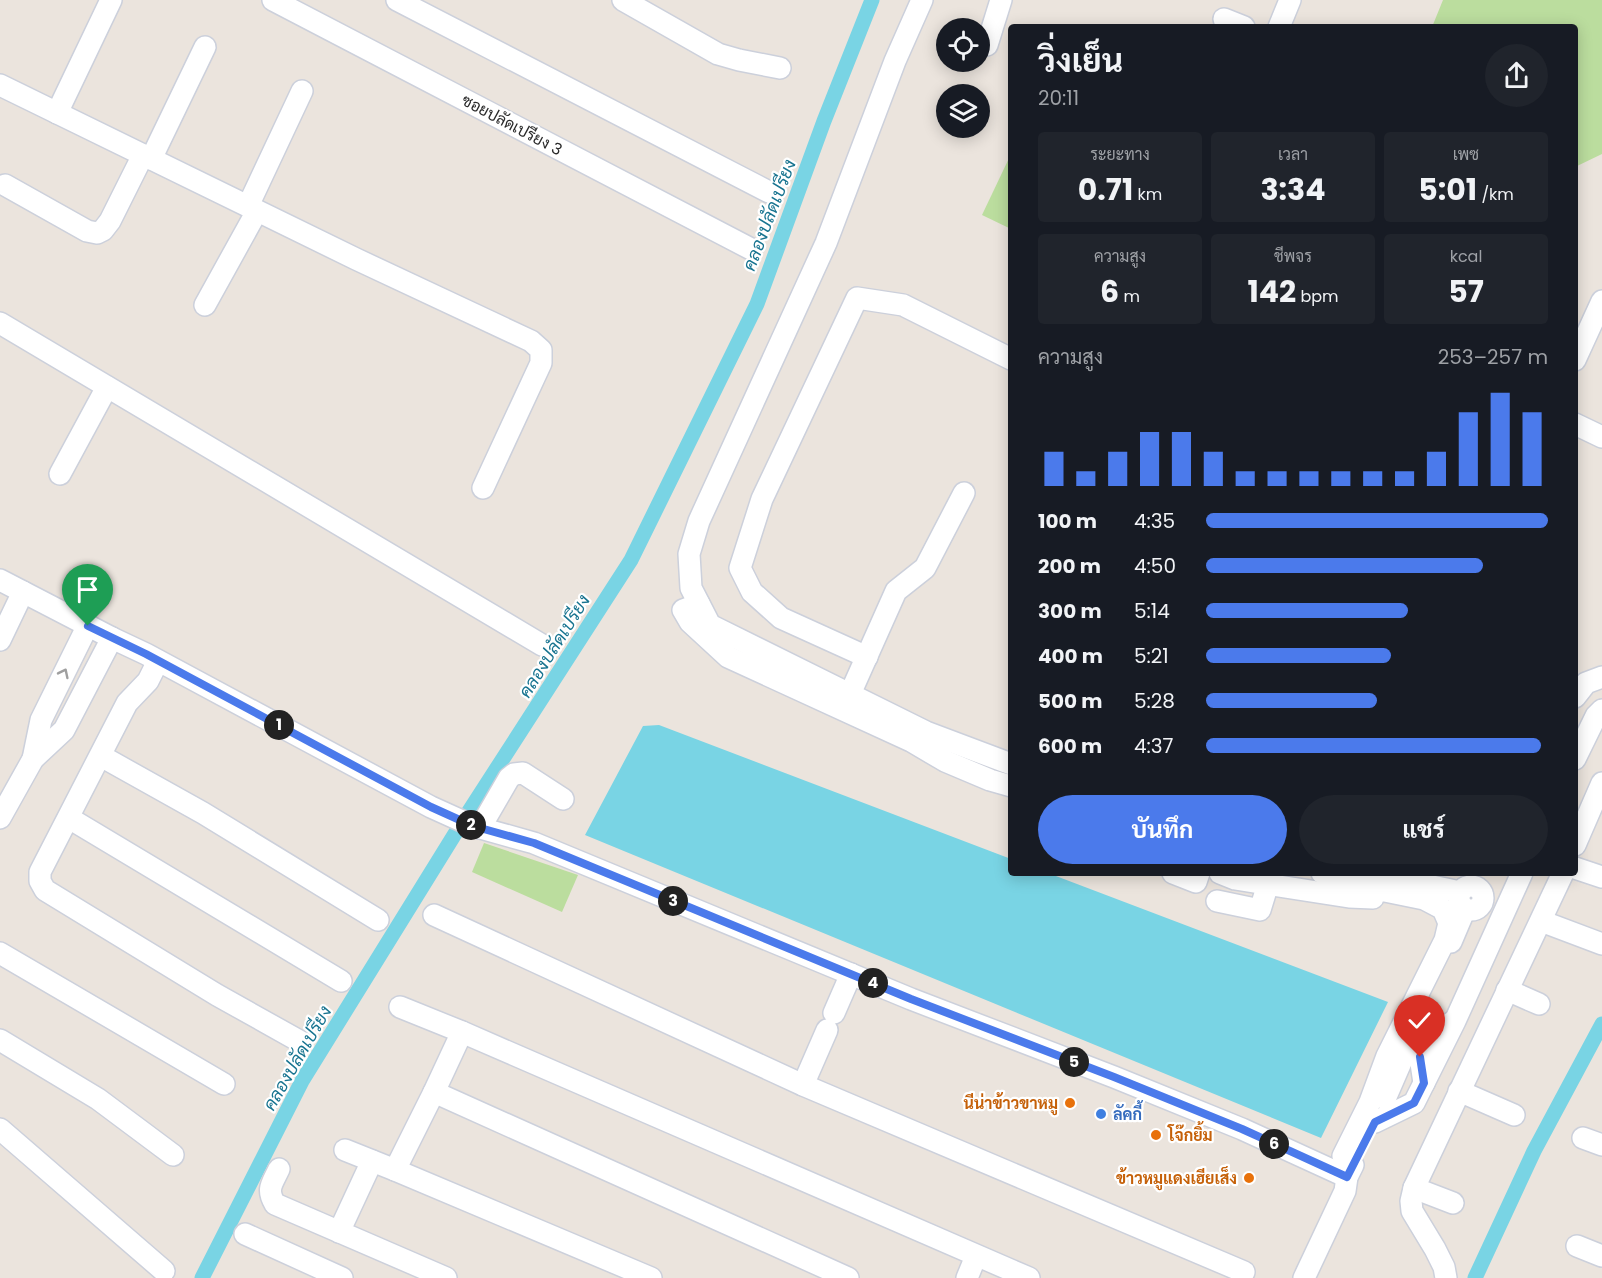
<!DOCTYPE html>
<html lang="th">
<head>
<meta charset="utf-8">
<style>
	:root { --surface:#171b24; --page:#20242c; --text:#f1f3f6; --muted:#9ea1a6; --accent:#4b7aeb }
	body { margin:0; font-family:Poppins,Sarabun,sans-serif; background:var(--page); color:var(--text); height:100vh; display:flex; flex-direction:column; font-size:22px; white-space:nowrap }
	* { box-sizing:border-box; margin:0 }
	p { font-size:20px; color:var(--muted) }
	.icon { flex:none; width:33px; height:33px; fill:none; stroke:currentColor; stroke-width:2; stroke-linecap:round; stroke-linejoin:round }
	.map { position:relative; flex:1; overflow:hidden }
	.drawer { position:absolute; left:1008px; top:24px; width:570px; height:852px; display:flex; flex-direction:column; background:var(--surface); border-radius:6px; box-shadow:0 3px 15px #0003 }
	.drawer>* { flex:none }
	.buttons { position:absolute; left:936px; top:18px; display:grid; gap:12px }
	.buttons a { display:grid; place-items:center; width:54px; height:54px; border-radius:50%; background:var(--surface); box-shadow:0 3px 15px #0003; font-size:30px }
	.pin { position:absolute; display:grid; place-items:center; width:51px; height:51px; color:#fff; margin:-62px -26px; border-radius:50% 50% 50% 0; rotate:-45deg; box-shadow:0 0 6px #0007 }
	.pin .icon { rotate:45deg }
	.km { position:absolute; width:30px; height:30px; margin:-15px; border-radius:50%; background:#222; color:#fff; font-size:16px; line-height:30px; text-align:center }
	.round { display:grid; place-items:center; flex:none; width:63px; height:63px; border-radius:32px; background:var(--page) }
	.overview { display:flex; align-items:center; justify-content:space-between; height:102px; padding:0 30px }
	h1 { font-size:33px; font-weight:700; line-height:45px }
	.metrics { display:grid; grid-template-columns:repeat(3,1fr); gap:9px; height:102px; padding:6px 30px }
	.metrics div { display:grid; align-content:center; border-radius:6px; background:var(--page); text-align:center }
	.metrics b { font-size:30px; font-weight:700 }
	.metrics small { font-size:16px; font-weight:400 }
	.metrics p { font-size:16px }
	.chart { height:168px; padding:12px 30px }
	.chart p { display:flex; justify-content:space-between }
	.chart svg { width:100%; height:108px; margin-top:6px; stroke:var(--accent); stroke-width:6 }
	.primary-button { display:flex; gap:12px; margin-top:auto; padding:12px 30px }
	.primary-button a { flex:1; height:69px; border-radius:36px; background:var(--accent); color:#fff; font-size:24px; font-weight:700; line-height:69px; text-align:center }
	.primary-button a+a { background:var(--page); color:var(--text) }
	ul { padding:0 30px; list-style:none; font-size:20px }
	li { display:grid; grid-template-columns:96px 72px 1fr; align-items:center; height:45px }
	li i { height:15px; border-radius:8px; background:var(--accent) }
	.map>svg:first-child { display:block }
</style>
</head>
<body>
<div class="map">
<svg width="1602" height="1278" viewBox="0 0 1602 1278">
	<rect width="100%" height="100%" fill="#ebe4dd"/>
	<g fill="#bbdd9e">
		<path d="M 1443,0 L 1602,0 L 1602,154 L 1575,167 L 1575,27 L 1432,27 Z"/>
		<path d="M 1011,154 L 1011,229 L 982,215 Z"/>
		<path d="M 484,843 L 578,875 L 562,912 L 472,872 Z"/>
	</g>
	<path fill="#79d4e4" d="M 659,725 L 1011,859 L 1011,873 L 1048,873 L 1388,1002 L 1321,1138 L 585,835 L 643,726 Z"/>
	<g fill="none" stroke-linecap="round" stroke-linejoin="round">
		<g stroke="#79d4e4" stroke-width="15">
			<path d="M 202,1278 L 302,1081 L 466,816 L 631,560 L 757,304 L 824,121 L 872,0"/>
			<path d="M 1475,1278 L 1534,1151 L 1602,1024"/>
		</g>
		<g stroke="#ccd0db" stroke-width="24">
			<g id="minor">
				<path d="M 273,0 L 751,249"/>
				<path d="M 397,0 L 769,192"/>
				<path d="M 623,0 L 718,54 L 739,60 L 780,68"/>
				<path d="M 922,0 L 895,61 L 826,243 L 699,521 L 689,554 L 691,588 L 710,625 L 926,732 L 1011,764"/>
				<path d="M 1224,19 L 1244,27"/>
				<path d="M 1279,27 L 1290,0"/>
				<path d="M 987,45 L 1001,0"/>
				<path d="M 0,85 L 356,259 L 531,341 L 541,350 L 541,363 L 483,488"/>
				<path d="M 57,113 L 111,0"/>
				<path d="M 151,159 L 205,47"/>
				<path d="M 5,185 L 87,231 L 97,233 L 103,230 L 110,221 L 143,155"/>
				<path d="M 248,206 L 302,91"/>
				<path d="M 205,305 L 257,211"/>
				<path d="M 0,323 L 542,645"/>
				<path d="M 1575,360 L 1602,301"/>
				<path d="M 1575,424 L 1602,437"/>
				<path d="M 60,474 L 107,387"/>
				<path d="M 0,580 L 112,638 L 146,654 L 431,807 L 473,826 L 534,843 L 911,999 L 1114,1077 L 1242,1129 L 1347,1177"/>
				<path d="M 699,604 L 683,610 L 690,622 L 728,657 L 911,741 L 945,761 L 990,780 L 1011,786"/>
				<path d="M 0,640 L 23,592"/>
				<path d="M 867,657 L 781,618 L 752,592 L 740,568 L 762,499 L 857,298 L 903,305 L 1011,359"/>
				<path d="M 158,661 L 148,681 L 127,703 L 40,872 L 40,881 L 45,890 L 217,995 L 301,1042"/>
				<path d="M 850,694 L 896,591 L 925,568 L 964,493"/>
				<path d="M 1575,697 L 1586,683 L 1602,677"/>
				<path d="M 101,756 L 203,813 L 378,920"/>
				<path d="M 33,759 L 41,720 L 88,625"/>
				<path d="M 1575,759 L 1596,716 L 1602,710"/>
				<path d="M 0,818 L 33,759 L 64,730 L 112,638"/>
				<path d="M 69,818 L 341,981"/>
				<path d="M 480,828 L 509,778 L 514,774 L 523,773 L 563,799"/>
				<path d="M 1575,845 L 1602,783"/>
				<path d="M 1575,868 L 1602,877"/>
				<path d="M 1173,873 L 1196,882 L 1199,873"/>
				<path d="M 1220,873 L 1235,879 L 1349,897 L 1373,898 L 1375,889 L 1424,899 L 1443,909 L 1449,923 L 1445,940 L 1387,1056 L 1370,1102 L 1343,1156"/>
				<path d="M 1322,873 L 1375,889 L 1377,884"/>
				<path d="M 1372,873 L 1460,892"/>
				<circle cx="1471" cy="898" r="12"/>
				<path d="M 1217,901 L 1260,910 L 1268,884"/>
				<path d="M 434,915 L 803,1085 L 1244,1272"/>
				<path d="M 1541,921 L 1602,944"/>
				<path d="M 1451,942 L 1465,909"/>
				<path d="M 0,953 L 224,1084"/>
				<path d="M 1507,990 L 1539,1004"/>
				<path d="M 400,1007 L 462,1032 L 1029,1278"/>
				<path d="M 834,1013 L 851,974"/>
				<path d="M 0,1040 L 98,1099 L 173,1155"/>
				<path d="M 1424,1083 L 1420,1057 L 1429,1036 L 1454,1021"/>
				<path d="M 803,1085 L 827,1030"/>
				<path d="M 1459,1091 L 1514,1115"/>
				<path d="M 434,1092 L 848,1278"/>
				<path d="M 1385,1099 L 1418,1023"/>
				<path d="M 1375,1122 L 1414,1103 L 1455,1021 L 1522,873"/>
				<path d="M 0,1129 L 164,1271"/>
				<path d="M 1583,1138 L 1602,1145"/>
				<path d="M 345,1150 L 395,1170 L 651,1278"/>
				<path d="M 279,1169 C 272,1184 266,1189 275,1204 L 446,1278"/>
				<path d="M 395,1170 L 434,1092 L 462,1032"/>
				<path d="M 1414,1188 L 1453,1203"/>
				<path d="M 339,1232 L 372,1161"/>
				<path d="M 245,1234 L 342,1278"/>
				<path d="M 1577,1246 L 1602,1256"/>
				<path d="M 967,1278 L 976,1256"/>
				<path d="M 1304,1278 L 1345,1191 L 1347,1177 L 1353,1165"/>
				<path d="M 1446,1278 L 1444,1267 L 1435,1249 L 1412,1211 L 1411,1201 L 1414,1188 L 1563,873"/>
			</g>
		</g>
		<use href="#minor" stroke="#fff" stroke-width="21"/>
	</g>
	<defs><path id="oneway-chevron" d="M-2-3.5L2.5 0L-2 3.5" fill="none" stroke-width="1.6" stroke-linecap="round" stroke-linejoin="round" transform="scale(1.5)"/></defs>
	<use stroke="#9f9f9f" href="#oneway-chevron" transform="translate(64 673) rotate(-64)"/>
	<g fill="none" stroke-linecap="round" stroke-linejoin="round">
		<g stroke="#fff" stroke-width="12">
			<path id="route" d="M 88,626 L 146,654 L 431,807 L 473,826 L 534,843 L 911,999 L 1114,1077 L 1242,1129 L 1347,1177 L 1375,1122 L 1414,1103 L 1424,1083 L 1420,1057"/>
		</g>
		<use href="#route" stroke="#4b7aeb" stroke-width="8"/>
	</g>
	<g fill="#e8710a" stroke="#fff" stroke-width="2">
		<circle cx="1070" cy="1103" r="6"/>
		<circle cx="1156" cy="1135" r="6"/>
		<circle cx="1249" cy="1178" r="6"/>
	</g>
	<circle fill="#3f7fe0" stroke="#fff" stroke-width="2" cx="1101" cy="1114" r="6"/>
	<g text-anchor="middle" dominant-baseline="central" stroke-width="4.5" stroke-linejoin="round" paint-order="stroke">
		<g font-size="16" fill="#2a2a2a" stroke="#fff">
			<text transform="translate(512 125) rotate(28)">ซอยปลัดเปรียง 3</text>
		</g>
		<g font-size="16" font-weight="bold" fill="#c56008" stroke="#fff" text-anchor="end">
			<text x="1058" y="1103">นีน่าข้าวขาหมู</text>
			<text x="1168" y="1135" text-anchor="start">โจ๊กยิ้ม</text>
			<text x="1237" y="1178">ข้าวหมูแดงเฮียเส็ง</text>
		</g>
		<g font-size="16" font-weight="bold" fill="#366cbe" stroke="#fff" text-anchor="start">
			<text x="1113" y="1114">ลัคกี้</text>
		</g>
		<g font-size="18" font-style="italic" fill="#187490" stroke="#fff">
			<text transform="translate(769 215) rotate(-69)">คลองปลัดเปรียง</text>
			<text transform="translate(554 646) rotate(-58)">คลองปลัดเปรียง</text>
			<text transform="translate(297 1058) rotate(-60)">คลองปลัดเปรียง</text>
		</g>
	</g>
</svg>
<div class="buttons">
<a><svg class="icon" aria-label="locate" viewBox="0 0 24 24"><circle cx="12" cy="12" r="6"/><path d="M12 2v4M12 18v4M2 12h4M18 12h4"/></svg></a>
<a><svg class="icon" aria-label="layers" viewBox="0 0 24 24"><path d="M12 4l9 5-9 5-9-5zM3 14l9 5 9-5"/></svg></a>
</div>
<div class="pin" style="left:88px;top:626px;background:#1e9e55"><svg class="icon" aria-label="arrive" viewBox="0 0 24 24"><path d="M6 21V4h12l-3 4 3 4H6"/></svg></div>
<div class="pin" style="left:1420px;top:1057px;background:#d93025"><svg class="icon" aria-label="check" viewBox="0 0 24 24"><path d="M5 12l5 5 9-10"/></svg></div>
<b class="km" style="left:279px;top:725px">1</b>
<b class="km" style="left:471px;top:825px">2</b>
<b class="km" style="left:673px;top:901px">3</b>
<b class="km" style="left:873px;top:983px">4</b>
<b class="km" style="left:1074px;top:1062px">5</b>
<b class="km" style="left:1274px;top:1144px">6</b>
<section class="drawer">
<div class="overview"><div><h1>วิ่งเย็น</h1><p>20:11</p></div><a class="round"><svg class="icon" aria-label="share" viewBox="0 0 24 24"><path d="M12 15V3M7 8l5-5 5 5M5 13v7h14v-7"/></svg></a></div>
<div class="metrics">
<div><p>ระยะทาง</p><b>0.71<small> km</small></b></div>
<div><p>เวลา</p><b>3:34</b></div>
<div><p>เพซ</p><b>5:01<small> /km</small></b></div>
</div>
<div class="metrics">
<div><p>ความสูง</p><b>6<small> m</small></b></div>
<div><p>ชีพจร</p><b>142<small> bpm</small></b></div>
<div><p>kcal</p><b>57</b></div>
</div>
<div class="chart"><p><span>ความสูง</span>253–257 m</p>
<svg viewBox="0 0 160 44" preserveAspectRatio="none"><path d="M5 44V30M15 44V38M25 44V30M35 44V22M45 44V22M55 44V30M65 44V38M75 44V38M85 44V38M95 44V38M105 44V38M115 44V38M125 44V30M135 44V14M145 44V6M155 44V14"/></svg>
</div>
<ul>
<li><b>100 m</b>4:35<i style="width:100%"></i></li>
<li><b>200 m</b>4:50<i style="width:81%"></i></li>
<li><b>300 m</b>5:14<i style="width:59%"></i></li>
<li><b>400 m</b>5:21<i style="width:54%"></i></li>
<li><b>500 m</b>5:28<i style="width:50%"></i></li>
<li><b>600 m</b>4:37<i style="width:98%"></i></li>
</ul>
<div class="primary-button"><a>บันทึก</a><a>แชร์</a></div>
</section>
</div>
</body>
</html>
